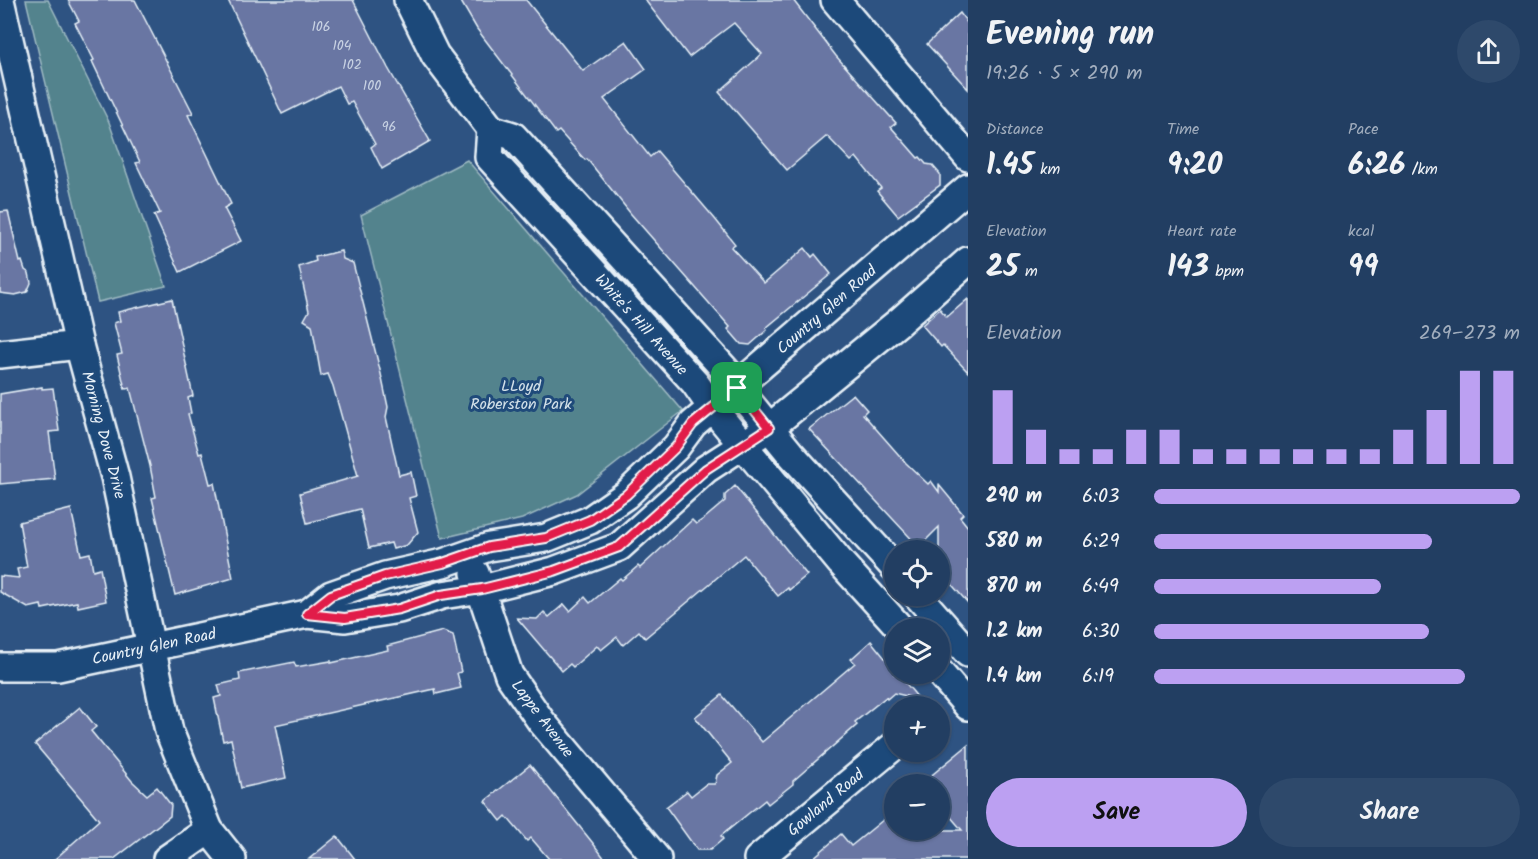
<!DOCTYPE html>
<html lang="en">
<head>
<meta charset="utf-8">
<style>
	:root { --surface:#223e62; --page:#2e496b; --text:#f1f3f6; --muted:#a2aebe; --line:#3f5777; --accent:#bca0f2 }
	body { margin:0; font-family:Kalam,sans-serif; background:var(--page); color:var(--text); height:100vh; display:flex; flex-direction:column; font-size:22px; white-space:nowrap }
	* { box-sizing:border-box; margin:0 }
	p { font-size:20px; color:var(--muted) }
	.icon { flex:none; width:33px; height:33px; fill:none; stroke:currentColor; stroke-width:2; stroke-linecap:round; stroke-linejoin:round }
	.map { position:relative; flex:1; overflow:hidden }
	.drawer { display:flex; flex-direction:column; background:var(--surface); width:570px }
	.drawer>* { flex:none }
	.buttons { position:absolute; left:884px; top:540px; display:grid; gap:12px }
	.buttons a { display:grid; place-items:center; width:66px; height:66px; border-radius:50%; background:var(--surface); box-shadow:0 2px 4px #0004,0 0 0 2px var(--line); font-size:30px }
	.pin { position:absolute; display:grid; place-items:center; width:51px; height:51px; color:#fff; margin:-26px; border-radius:12px; box-shadow:0 3px 9px #0006 }
	.round { display:grid; place-items:center; flex:none; width:63px; height:63px; border-radius:32px; background:var(--page) }
	.headline { display:flex; align-items:center; justify-content:space-between; height:102px; padding:0 18px }
	h1 { font-size:33px; font-weight:700; line-height:45px }
	.stats { display:grid; grid-template-columns:repeat(3,1fr); gap:9px; height:102px; padding:6px 18px }
	.stats div { display:grid; align-content:center }
	.stats b { font-size:30px; font-weight:700 }
	.stats small { font-size:16px; font-weight:400 }
	.stats p { font-size:16px }
	.chart { height:168px; padding:12px 18px }
	.chart p { display:flex; justify-content:space-between }
	.chart svg { width:100%; height:108px; margin-top:6px; stroke:var(--accent); stroke-width:6 }
	.button { display:flex; gap:12px; margin-top:auto; padding:12px 18px }
	.button a { flex:1; height:69px; border-radius:36px; background:var(--accent); color:#111; font-size:24px; font-weight:700; line-height:69px; text-align:center }
	.button a+a { background:var(--page); color:var(--text) }
	ul { padding:0 18px; list-style:none; font-size:20px }
	li { display:grid; grid-template-columns:96px 72px 1fr; align-items:center; height:45px }
	li i { height:15px; border-radius:8px; background:var(--accent) }
	main { display:flex; flex:1; min-height:0 }
	.map>svg:first-child { display:block }
</style>
</head>
<body>
<main>
<div class="map">
<svg width="968" height="859" viewBox="0 0 968 859">
	<rect width="100%" height="100%" fill="#2e5382"/>
	<filter id="ink" filterUnits="userSpaceOnUse"><feTurbulence type="fractalNoise" baseFrequency=".0167" numOctaves="2"/><feDisplacementMap in="SourceGraphic" scale="12" xChannelSelector="R" yChannelSelector="G"/><feConvolveMatrix kernelMatrix="1 2 1 2 8 2 1 2 1" color-interpolation-filters="sRGB"/></filter>
	<g filter="url(#ink)">
		<g fill="#53838d" stroke="#9ebac2" stroke-width="1.5">
			<path d="M 26,0 L 48,0 L 109,122 L 166,286 L 98,302 Z"/>
			<path d="M 467,160 L 683,411 L 577,494 L 522,519 L 442,538 L 361,215 Z"/>
		</g>
		<g fill="#6976a3" stroke="#e8f1f8" stroke-width="1.5">
			<path d="M 68,0 L 135,0 L 193,113 L 188,115 L 231,204 L 224,208 L 241,241 L 180,272 L 154,215 L 160,213 L 136,163 L 140,162 L 92,61 L 94,60 L 75,23 L 79,21 Z"/>
			<path d="M 228,0 L 353,0 L 388,68 L 430,141 L 382,169 L 371,147 L 375,144 L 357,111 L 352,102 L 347,104 L 338,86 L 282,114 Z"/>
			<path d="M 460,0 L 526,0 L 583,71 L 626,41 L 646,69 L 604,99 L 650,157 L 657,151 L 715,219 L 735,244 L 731,247 L 764,283 L 805,248 L 812,257 L 815,254 L 831,274 L 766,328 L 767,330 L 750,345 L 741,344 L 728,329 L 730,327 L 631,214 L 587,159 L 585,160 L 559,131 L 556,133 L 477,29 Z"/>
			<path d="M 645,0 L 793,0 L 836,56 L 896,123 L 891,127 L 918,158 L 920,157 L 926,164 L 932,165 L 940,174 L 940,185 L 898,216 L 877,191 L 881,188 L 856,157 L 851,161 L 827,136 L 787,170 L 719,92 L 762,54 L 734,23 L 689,57 Z"/>
			<path d="M 960,13 L 968,24 L 968,89 L 927,44 Z"/>
			<path d="M 8,211 L 20,262 L 22,261 L 25,270 L 29,273 L 31,283 L 27,292 L 15,295 L 0,293 L 0,212 Z"/>
			<path d="M 341,251 L 343,259 L 353,263 L 381,374 L 388,407 L 386,417 L 399,475 L 411,472 L 416,496 L 409,498 L 418,532 L 407,545 L 393,549 L 391,543 L 369,548 L 360,509 L 307,523 L 300,493 L 358,476 L 333,386 L 328,374 L 321,376 L 312,325 L 304,320 L 309,311 L 299,267 L 316,261 L 315,257 Z"/>
			<path d="M 172,299 L 193,396 L 188,398 L 191,413 L 188,414 L 199,454 L 202,453 L 210,484 L 214,483 L 233,578 L 175,595 L 152,498 L 156,497 L 150,466 L 130,388 L 125,389 L 117,355 L 122,354 L 114,323 L 120,321 L 118,312 Z"/>
			<path d="M 968,299 L 968,372 L 943,345 L 941,347 L 922,325 L 940,309 L 947,317 Z"/>
			<path d="M 42,387 L 42,389 L 53,388 L 59,431 L 49,432 L 55,479 L 0,484 L 0,394 Z"/>
			<path d="M 853,394 L 867,410 L 863,414 L 906,463 L 928,484 L 931,481 L 939,492 L 939,485 L 963,514 L 960,517 L 968,527 L 968,603 L 939,570 L 939,527 L 919,547 L 809,429 Z"/>
			<path d="M 735,486 L 807,575 L 789,590 L 788,588 L 778,596 L 744,555 L 645,638 L 639,631 L 623,645 L 617,637 L 601,650 L 597,646 L 573,667 L 570,664 L 562,671 L 517,618 L 537,619 L 544,612 L 549,617 L 564,604 L 570,611 L 585,597 L 590,603 L 620,578 L 622,580 L 638,566 L 640,568 L 692,520 L 696,524 L 705,518 L 725,501 L 725,495 Z"/>
			<path d="M 71,509 L 81,555 L 90,553 L 93,570 L 100,568 L 106,601 L 78,607 L 77,602 L 42,609 L 41,605 L 28,608 L 0,592 L 0,576 L 19,578 L 17,569 L 27,567 L 19,522 Z"/>
			<path d="M 443,631 L 453,635 L 461,672 L 457,673 L 461,688 L 436,694 L 435,689 L 275,725 L 286,778 L 241,788 L 231,739 L 223,741 L 214,698 L 221,696 L 218,685 L 240,680 L 239,673 L 294,662 L 296,667 L 331,661 L 331,663 L 388,650 L 387,646 Z"/>
			<path d="M 871,641 L 893,668 L 894,674 L 898,674 L 919,699 L 894,693 L 887,699 L 886,697 L 855,722 L 857,725 L 793,781 L 793,784 L 768,804 L 765,800 L 721,836 L 723,839 L 710,850 L 697,850 L 666,807 L 687,791 L 691,796 L 706,784 L 715,784 L 717,775 L 732,763 L 695,717 L 722,695 L 762,742 L 855,663 L 851,659 Z"/>
			<path d="M 80,707 L 96,727 L 91,731 L 132,781 L 147,795 L 157,787 L 171,805 L 170,816 L 114,859 L 55,859 L 99,820 L 35,744 Z"/>
			<path d="M 968,745 L 968,859 L 812,859 L 841,834 L 851,846 L 894,811 L 894,830 L 962,830 L 943,808 L 945,806 L 939,800 L 939,784 L 921,784 Z"/>
			<path d="M 530,765 L 592,842 L 605,859 L 549,859 L 531,838 L 527,841 L 506,816 L 501,821 L 485,801 Z"/>
			<path d="M 337,836 L 355,859 L 309,859 Z"/>
		</g>
		<g fill="none" stroke-linecap="round" stroke-linejoin="round">
			<g stroke="#e8f1f8" stroke-width="32">
				<g id="minor">
					<path d="M 0,0 L 79,345 L 115,477 L 169,731 L 209,830 L 232,859"/>
					<path d="M 408,0 L 435,55 L 491,129 L 513,136 L 729,374 L 737,388 L 790,453 L 894,567"/>
					<path d="M 835,0 L 968,157"/>
					<path d="M 491,129 L 489,157 L 695,383 L 713,409 L 841,563 L 900,628"/>
					<path d="M 0,354 L 79,345"/>
					<path d="M 475,573 L 509,675 L 541,721 L 657,859"/>
					<path d="M 918,596 L 968,653"/>
					<path d="M 307,614 L 331,595 L 385,576 L 443,563 L 489,547 L 546,538 L 590,520 L 626,495 L 676,447 L 693,424 L 968,188"/>
					<path d="M 0,667 L 58,667 L 307,614 L 345,618 L 399,609 L 442,595 L 482,589 L 554,571 L 619,547 L 706,469 L 769,428 L 900,321 L 968,261"/>
					<path d="M 939,672 L 968,706"/>
					<path d="M 167,859 L 209,830"/>
					<path d="M 758,859 L 894,746"/>
				</g>
			</g>
			<use href="#minor" stroke="#1f4a7a" stroke-width="27"/>
		</g>
	</g>
	<g fill="none" stroke-linecap="round" stroke-linejoin="round" filter="url(#ink)">
		<g stroke="#fff" stroke-width="12">
			<path id="route" d="M 737,388 L 769,428 L 706,469 L 619,547 L 554,571 L 482,589 L 441,595 L 399,609 L 345,618 L 307,614 L 331,595 L 385,576 L 443,563 L 489,547 L 546,538 L 590,520 L 626,495 L 676,447 L 693,424 Z"/>
		</g>
		<use href="#route" stroke="#e11d48" stroke-width="8"/>
	</g>
	<g text-anchor="middle" dominant-baseline="central" stroke-width="6" stroke-linejoin="round" paint-order="stroke">
		<g font-size="14" fill="#c8d2e3">
			<text x="321" y="27">106</text>
			<text x="342" y="46">104</text>
			<text x="352" y="65">102</text>
			<text x="372" y="86">100</text>
			<text x="389" y="127">96</text>
		</g>
		<g font-size="16" fill="#e8f1f8" stroke="#1f4a7a">
			<text transform="translate(827 310) rotate(-41)">Country Glen Road</text>
			<text transform="translate(641 325) rotate(48)">White's Hill Avenue</text>
			<text transform="translate(103 435) rotate(75)">Morning Dove Drive</text>
			<text transform="translate(154 647) rotate(-12)">Country Glen Road</text>
			<text transform="translate(542 719) rotate(53)">Lappe Avenue</text>
			<text transform="translate(826 803) rotate(-40)">Gowland Road</text>
		</g>
		<g font-size="16" fill="#d2e0e8" stroke="#1f4a7a">
			<text x="521" y="386">LLoyd<tspan x="521" dy="18">Roberston Park</tspan></text>
		</g>
	</g>
</svg>
<div class="buttons">
<a><svg class="icon" aria-label="locate" viewBox="0 0 24 24"><circle cx="12" cy="12" r="6"/><path d="M12 2v4M12 18v4M2 12h4M18 12h4"/></svg></a>
<a><svg class="icon" aria-label="layers" viewBox="0 0 24 24"><path d="M12 4l9 5-9 5-9-5zM3 14l9 5 9-5"/></svg></a>
<a>+</a>
<a>−</a>
</div>
<div class="pin" style="left:737px;top:388px;background:#1e9e55"><svg class="icon" aria-label="arrive" viewBox="0 0 24 24"><path d="M6 21V4h12l-3 4 3 4H6"/></svg></div>
</div>
<section class="drawer">
<div class="headline"><div><h1>Evening run</h1><p>19:26 · 5 × 290 m</p></div><a class="round"><svg class="icon" aria-label="share" viewBox="0 0 24 24"><path d="M12 15V3M7 8l5-5 5 5M5 13v7h14v-7"/></svg></a></div>
<div class="stats">
<div><p>Distance</p><b>1.45<small> km</small></b></div>
<div><p>Time</p><b>9:20</b></div>
<div><p>Pace</p><b>6:26<small> /km</small></b></div>
</div>
<div class="stats">
<div><p>Elevation</p><b>25<small> m</small></b></div>
<div><p>Heart rate</p><b>143<small> bpm</small></b></div>
<div><p>kcal</p><b>99</b></div>
</div>
<div class="chart"><p><span>Elevation</span>269–273 m</p>
<svg viewBox="0 0 160 44" preserveAspectRatio="none"><path d="M5 44V14M15 44V30M25 44V38M35 44V38M45 44V30M55 44V30M65 44V38M75 44V38M85 44V38M95 44V38M105 44V38M115 44V38M125 44V30M135 44V22M145 44V6M155 44V6"/></svg>
</div>
<ul>
<li><b>290 m</b>6:03<i style="width:100%"></i></li>
<li><b>580 m</b>6:29<i style="width:76%"></i></li>
<li><b>870 m</b>6:49<i style="width:62%"></i></li>
<li><b>1.2 km</b>6:30<i style="width:75%"></i></li>
<li><b>1.4 km</b>6:19<i style="width:85%"></i></li>
</ul>
<div class="button"><a>Save</a><a>Share</a></div>
</section>
</main>
</body>
</html>
